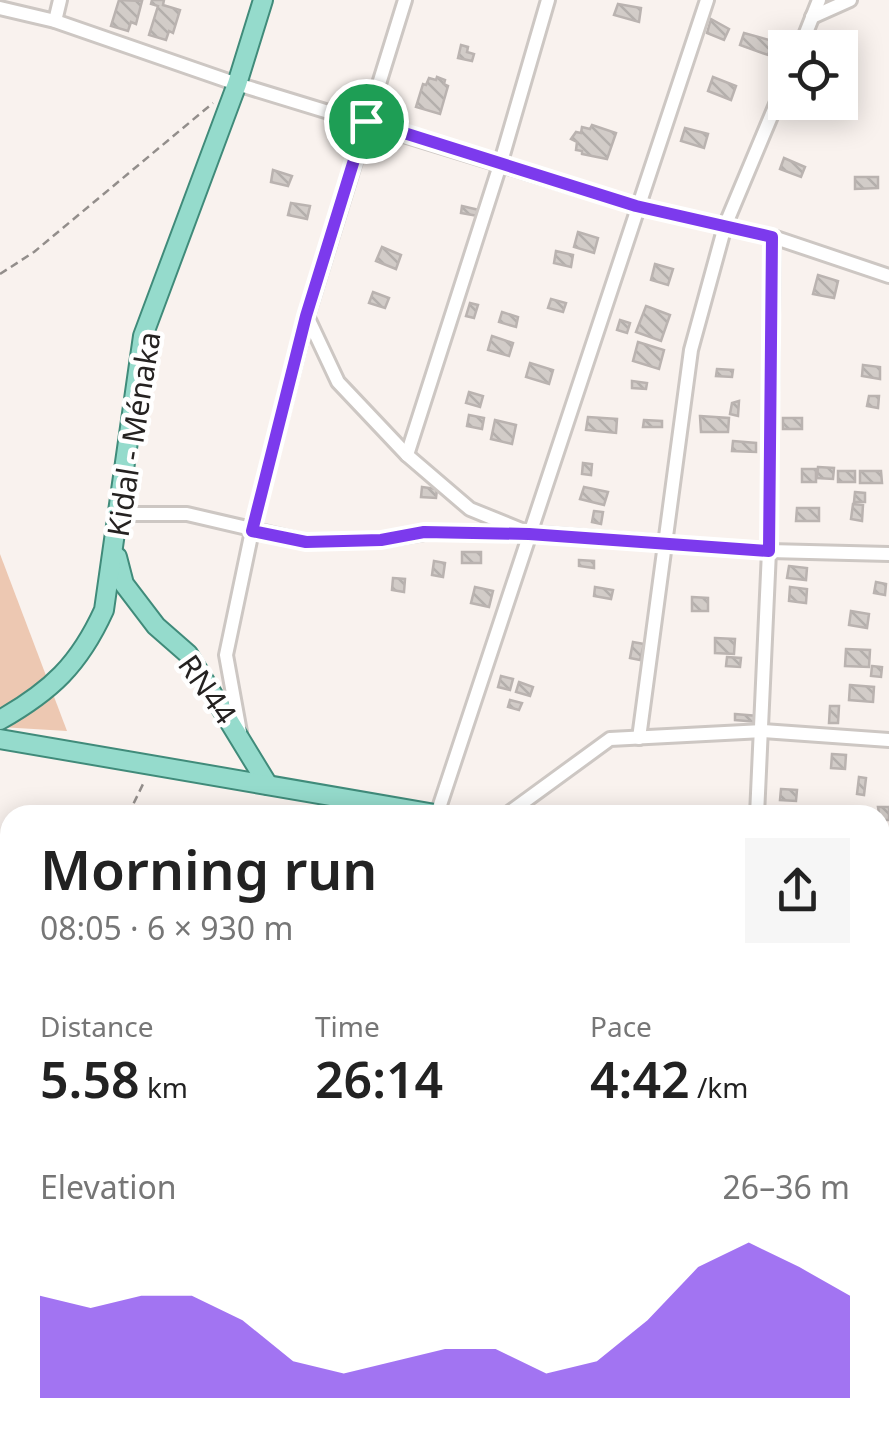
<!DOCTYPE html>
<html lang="en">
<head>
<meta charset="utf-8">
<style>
	:root { --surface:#fff; --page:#f6f6f6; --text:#222; --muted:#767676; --accent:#7c3aed }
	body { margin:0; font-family:"Noto Sans",sans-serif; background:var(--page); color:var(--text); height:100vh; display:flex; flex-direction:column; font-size:38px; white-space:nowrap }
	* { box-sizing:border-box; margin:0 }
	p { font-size:32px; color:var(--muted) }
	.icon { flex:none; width:55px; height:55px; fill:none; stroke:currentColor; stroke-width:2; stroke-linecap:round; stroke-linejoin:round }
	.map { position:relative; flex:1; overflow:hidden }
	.drawer { position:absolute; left:0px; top:805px; width:890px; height:642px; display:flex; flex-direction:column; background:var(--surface); border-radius:30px 30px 0 0; box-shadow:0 5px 25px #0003 }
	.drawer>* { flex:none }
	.fabs { position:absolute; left:768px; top:30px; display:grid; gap:20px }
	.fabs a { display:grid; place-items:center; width:90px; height:90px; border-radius:0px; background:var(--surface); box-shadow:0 5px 25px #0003; font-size:50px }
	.pin { position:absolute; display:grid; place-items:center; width:85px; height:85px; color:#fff; margin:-42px; border:5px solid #fff; border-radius:50%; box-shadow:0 2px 10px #0007 }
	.round { display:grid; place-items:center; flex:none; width:105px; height:105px; border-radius:0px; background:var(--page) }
	.head { display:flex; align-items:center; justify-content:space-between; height:170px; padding:0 40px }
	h1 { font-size:55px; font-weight:600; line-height:75px }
	.stats { display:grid; grid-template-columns:repeat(3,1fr); gap:15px; height:170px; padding:10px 40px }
	.stats div { display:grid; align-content:center }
	.stats b { font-size:50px; font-weight:600 }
	.stats small { font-size:28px; font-weight:400 }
	.stats p { font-size:28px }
	.chart { height:280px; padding:20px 40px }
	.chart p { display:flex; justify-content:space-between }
	.chart svg { width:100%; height:180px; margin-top:10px; fill:var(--accent); opacity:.7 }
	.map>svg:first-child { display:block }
</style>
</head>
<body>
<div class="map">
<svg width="889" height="1446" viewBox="0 0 889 1446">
	<defs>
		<pattern id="building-back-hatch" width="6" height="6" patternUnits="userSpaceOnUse" patternTransform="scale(2.5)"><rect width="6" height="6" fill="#d2ccc8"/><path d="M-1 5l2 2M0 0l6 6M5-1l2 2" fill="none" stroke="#b4afac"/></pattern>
	</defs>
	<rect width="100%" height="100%" fill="#f9f2ee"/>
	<path fill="#edc8b2" d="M 0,554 L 67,731 L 0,727 Z"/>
	<g fill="url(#building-back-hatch)" stroke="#bab3b0" stroke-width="2.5">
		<path d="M 119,0 L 142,1 L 136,24 L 131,22 L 128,31 L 111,26 Z"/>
		<path d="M 152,0 L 164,0 L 163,5 L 180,10 L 173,33 L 169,31 L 166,40 L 149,35 L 158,6 L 151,4 Z"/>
		<path d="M 618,4 L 641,8 L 639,22 L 614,15 Z"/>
		<path d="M 711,19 L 729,29 L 724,40 L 707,33 Z"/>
		<path d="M 744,33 L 773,41 L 768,55 L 740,45 Z"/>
		<path d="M 461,45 L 468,47 L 467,52 L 474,54 L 472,61 L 458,58 Z"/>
		<path d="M 437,77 L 445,80 L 444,84 L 448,86 L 440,114 L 416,107 L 423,84 L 426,85 L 429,78 L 436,80 Z"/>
		<path d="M 713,77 L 736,86 L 731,100 L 708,91 Z"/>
		<path d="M 592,125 L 616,133 L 607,159 L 582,154 L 582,151 L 576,150 L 577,142 L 571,139 L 576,132 L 581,133 L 582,127 L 590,129 Z"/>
		<path d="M 685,128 L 708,134 L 704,148 L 681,141 Z"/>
		<path d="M 784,158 L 805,167 L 801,177 L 780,169 Z"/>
		<path d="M 273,170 L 292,176 L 288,186 L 271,182 Z"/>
		<path d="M 855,177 L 878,177 L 878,188 L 855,189 Z"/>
		<path d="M 291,203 L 310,206 L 307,219 L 288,215 Z"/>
		<path d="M 462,206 L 479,210 L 478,216 L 461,213 Z"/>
		<path d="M 578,232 L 598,238 L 594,253 L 574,247 Z"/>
		<path d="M 382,247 L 401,255 L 396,269 L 376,261 Z"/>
		<path d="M 556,251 L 573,255 L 571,267 L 554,263 Z"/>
		<path d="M 655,264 L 673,269 L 668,285 L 651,280 Z"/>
		<path d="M 818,275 L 838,281 L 834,298 L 813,294 Z"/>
		<path d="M 373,292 L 389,298 L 385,308 L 369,303 Z"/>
		<path d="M 551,299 L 566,303 L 563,312 L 548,308 Z"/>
		<path d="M 470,303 L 478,305 L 474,318 L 466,316 Z"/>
		<path d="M 646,306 L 670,315 L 661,341 L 636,332 Z"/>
		<path d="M 502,312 L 518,317 L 516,327 L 499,322 Z"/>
		<path d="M 620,320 L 630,323 L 627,333 L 617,330 Z"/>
		<path d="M 492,336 L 513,343 L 509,356 L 488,350 Z"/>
		<path d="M 638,342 L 664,350 L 659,369 L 633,361 Z"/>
		<path d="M 530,363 L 553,370 L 549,384 L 526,377 Z"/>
		<path d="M 863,365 L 880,367 L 880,379 L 862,376 Z"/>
		<path d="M 717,369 L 733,370 L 732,377 L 716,376 Z"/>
		<path d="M 632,381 L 647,383 L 646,389 L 632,388 Z"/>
		<path d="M 469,392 L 483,396 L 480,407 L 466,403 Z"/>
		<path d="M 869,396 L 879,396 L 878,408 L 867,406 Z"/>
		<path d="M 739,401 L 738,416 L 730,414 L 732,403 Z"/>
		<path d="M 469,415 L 484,418 L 482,429 L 467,426 Z"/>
		<path d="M 700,416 L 729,418 L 728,432 L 701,432 Z"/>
		<path d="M 588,417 L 617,419 L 616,433 L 586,430 Z"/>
		<rect x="783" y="418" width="19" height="11"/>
		<path d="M 495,420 L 516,425 L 512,444 L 491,439 Z"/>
		<path d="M 644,420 L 662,421 L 662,427 L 643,427 Z"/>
		<path d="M 733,441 L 756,443 L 756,452 L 732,451 Z"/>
		<path d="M 583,463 L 592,464 L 591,475 L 582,474 Z"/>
		<path d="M 818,467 L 834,468 L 833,479 L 817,478 Z"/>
		<rect x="802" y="469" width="14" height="13"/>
		<rect x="838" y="471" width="17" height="11"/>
		<path d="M 860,471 L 881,471 L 882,483 L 860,483 Z"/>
		<path d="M 422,487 L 437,489 L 436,498 L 421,497 Z"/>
		<path d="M 584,487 L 608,492 L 604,505 L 580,499 Z"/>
		<path d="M 855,492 L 865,493 L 865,502 L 854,502 Z"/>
		<path d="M 853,504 L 863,505 L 862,521 L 851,519 Z"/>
		<path d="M 797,508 L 819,508 L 819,521 L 796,521 Z"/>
		<path d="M 594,511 L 603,512 L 601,524 L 592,522 Z"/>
		<rect x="462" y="552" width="19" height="11"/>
		<path d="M 579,560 L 594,561 L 594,568 L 579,566 Z"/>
		<path d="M 434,561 L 445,563 L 443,577 L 432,575 Z"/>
		<path d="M 789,566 L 807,568 L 806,580 L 787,578 Z"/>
		<path d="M 393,578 L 405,579 L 404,592 L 392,590 Z"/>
		<path d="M 876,582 L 886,584 L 885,595 L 874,593 Z"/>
		<path d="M 475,587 L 493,591 L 489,607 L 471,603 Z"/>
		<path d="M 595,587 L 613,590 L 611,599 L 594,596 Z"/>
		<path d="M 790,587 L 807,589 L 806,603 L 789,601 Z"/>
		<path d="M 692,597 L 708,598 L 708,611 L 692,611 Z"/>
		<path d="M 851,611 L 869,614 L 867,628 L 849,625 Z"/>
		<path d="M 715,638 L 735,639 L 734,654 L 715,653 Z"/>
		<path d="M 633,642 L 644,644 L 640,660 L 630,658 Z"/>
		<path d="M 846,649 L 870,650 L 869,667 L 845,666 Z"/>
		<path d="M 727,657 L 741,658 L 740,667 L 726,666 Z"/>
		<path d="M 872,666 L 882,667 L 881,677 L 871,676 Z"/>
		<path d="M 501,676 L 513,679 L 510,690 L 498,687 Z"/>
		<path d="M 519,682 L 533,687 L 530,696 L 516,692 Z"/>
		<path d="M 850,685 L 874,687 L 873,702 L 849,700 Z"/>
		<path d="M 510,700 L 522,703 L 519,710 L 508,707 Z"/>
		<path d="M 830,706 L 839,706 L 838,723 L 829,723 Z"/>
		<path d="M 735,714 L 758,716 L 758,722 L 735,720 Z"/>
		<path d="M 832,754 L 846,755 L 845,769 L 831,768 Z"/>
		<path d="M 859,777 L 866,778 L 864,795 L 857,794 Z"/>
		<path d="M 781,789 L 797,790 L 796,801 L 780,800 Z"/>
		<path d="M 860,807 L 861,815 L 841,815 L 841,808 Z"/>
		<path d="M 878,807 L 889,807 L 889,820 L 880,820 Z"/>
		<path d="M 880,1213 L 889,1215 L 889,1227 L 880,1226 Z"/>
	</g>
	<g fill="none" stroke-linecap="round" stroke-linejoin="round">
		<g stroke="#cdc7c3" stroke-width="18">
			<g id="minor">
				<path d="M 0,8 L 55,21 L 237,84 L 636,206 L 773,237 L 889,276"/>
				<path d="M 812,17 L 850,0"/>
				<path d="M 55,21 L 60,0"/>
				<path d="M 800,48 L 819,0"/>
				<path d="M 307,316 L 338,382 L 407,455 L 470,509 L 529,533 L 769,551 L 889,554"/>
				<path d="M 407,455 L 500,165 L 548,0"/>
				<path d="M 118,514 L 187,514 L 307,542 L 381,540 L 424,533 L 521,533"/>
				<path d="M 240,732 L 226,655 L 252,531 L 307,316 L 405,0"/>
				<path d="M 639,738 L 691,350 L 725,226 L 785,83"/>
				<path d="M 437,814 L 707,0"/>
				<path d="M 506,815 L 610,739 L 763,731 L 889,740"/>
				<path d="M 757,815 L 769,551 L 773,237"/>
				<path d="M 882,950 L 889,924"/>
				<path d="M 880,1150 L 889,1150"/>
				<path d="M 880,1299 L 889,1299"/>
				<path d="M 880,1318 L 889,1321"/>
				<path d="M 129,1446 L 130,1438"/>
				<path d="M 384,1446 L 385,1438"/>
				<path d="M 580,1446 L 580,1438"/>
				<path d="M 659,1446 L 660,1438"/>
			</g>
		</g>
		<g stroke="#408b7a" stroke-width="22">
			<g id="major">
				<path d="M 117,557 L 124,584 L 156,626 L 188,654 L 268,785"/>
				<path d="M 0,720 C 51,691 79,665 104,610 L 143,336 L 237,84 L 263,0"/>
				<path d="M 0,739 L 441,815"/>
				<path d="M 880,949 L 889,952"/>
			</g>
		</g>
		<g stroke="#938e8b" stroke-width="2.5" stroke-dasharray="8 5" stroke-linecap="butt">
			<path d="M 0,274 L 34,252 L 213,103"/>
			<path d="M 128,815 L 145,780"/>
			<path d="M 0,905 L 10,912"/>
		</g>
		<use href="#minor" stroke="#fff" stroke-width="12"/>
		<use href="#major" stroke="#95dbcc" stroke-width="18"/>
	</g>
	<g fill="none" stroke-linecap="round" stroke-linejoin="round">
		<g stroke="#fff" stroke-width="20">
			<path id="route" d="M 366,121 L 636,206 L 772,237 L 769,551 L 529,534 L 424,532 L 381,540 L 306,542 L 252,531 L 306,316 Z"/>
		</g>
		<use href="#route" stroke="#7c3aed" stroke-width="12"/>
	</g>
	<g text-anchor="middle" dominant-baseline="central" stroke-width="9" stroke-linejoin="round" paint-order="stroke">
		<g font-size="30" fill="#252221" stroke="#fff">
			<text transform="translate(133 434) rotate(-81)">Kidal - Ménaka</text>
			<text transform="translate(208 689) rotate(55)">RN44</text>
		</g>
	</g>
</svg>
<div class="fabs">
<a><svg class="icon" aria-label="locate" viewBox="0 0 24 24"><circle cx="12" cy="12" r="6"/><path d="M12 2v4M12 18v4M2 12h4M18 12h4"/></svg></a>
</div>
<div class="pin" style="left:366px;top:121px;background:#1e9e55"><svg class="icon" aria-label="arrive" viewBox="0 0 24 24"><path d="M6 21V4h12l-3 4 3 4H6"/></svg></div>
<section class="drawer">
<div class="head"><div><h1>Morning run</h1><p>08:05 · 6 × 930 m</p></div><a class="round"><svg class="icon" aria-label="share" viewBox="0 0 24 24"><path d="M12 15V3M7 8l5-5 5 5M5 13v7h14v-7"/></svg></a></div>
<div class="stats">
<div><p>Distance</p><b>5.58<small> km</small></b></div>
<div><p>Time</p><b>26:14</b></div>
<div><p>Pace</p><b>4:42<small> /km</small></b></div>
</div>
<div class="chart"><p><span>Elevation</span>26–36 m</p>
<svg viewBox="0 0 160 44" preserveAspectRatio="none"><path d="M0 44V19L10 22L20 19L30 19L40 25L50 35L60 38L70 35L80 32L90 32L100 38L110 35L120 25L130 12L140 6L150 12L160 19V44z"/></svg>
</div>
</section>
</div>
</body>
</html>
